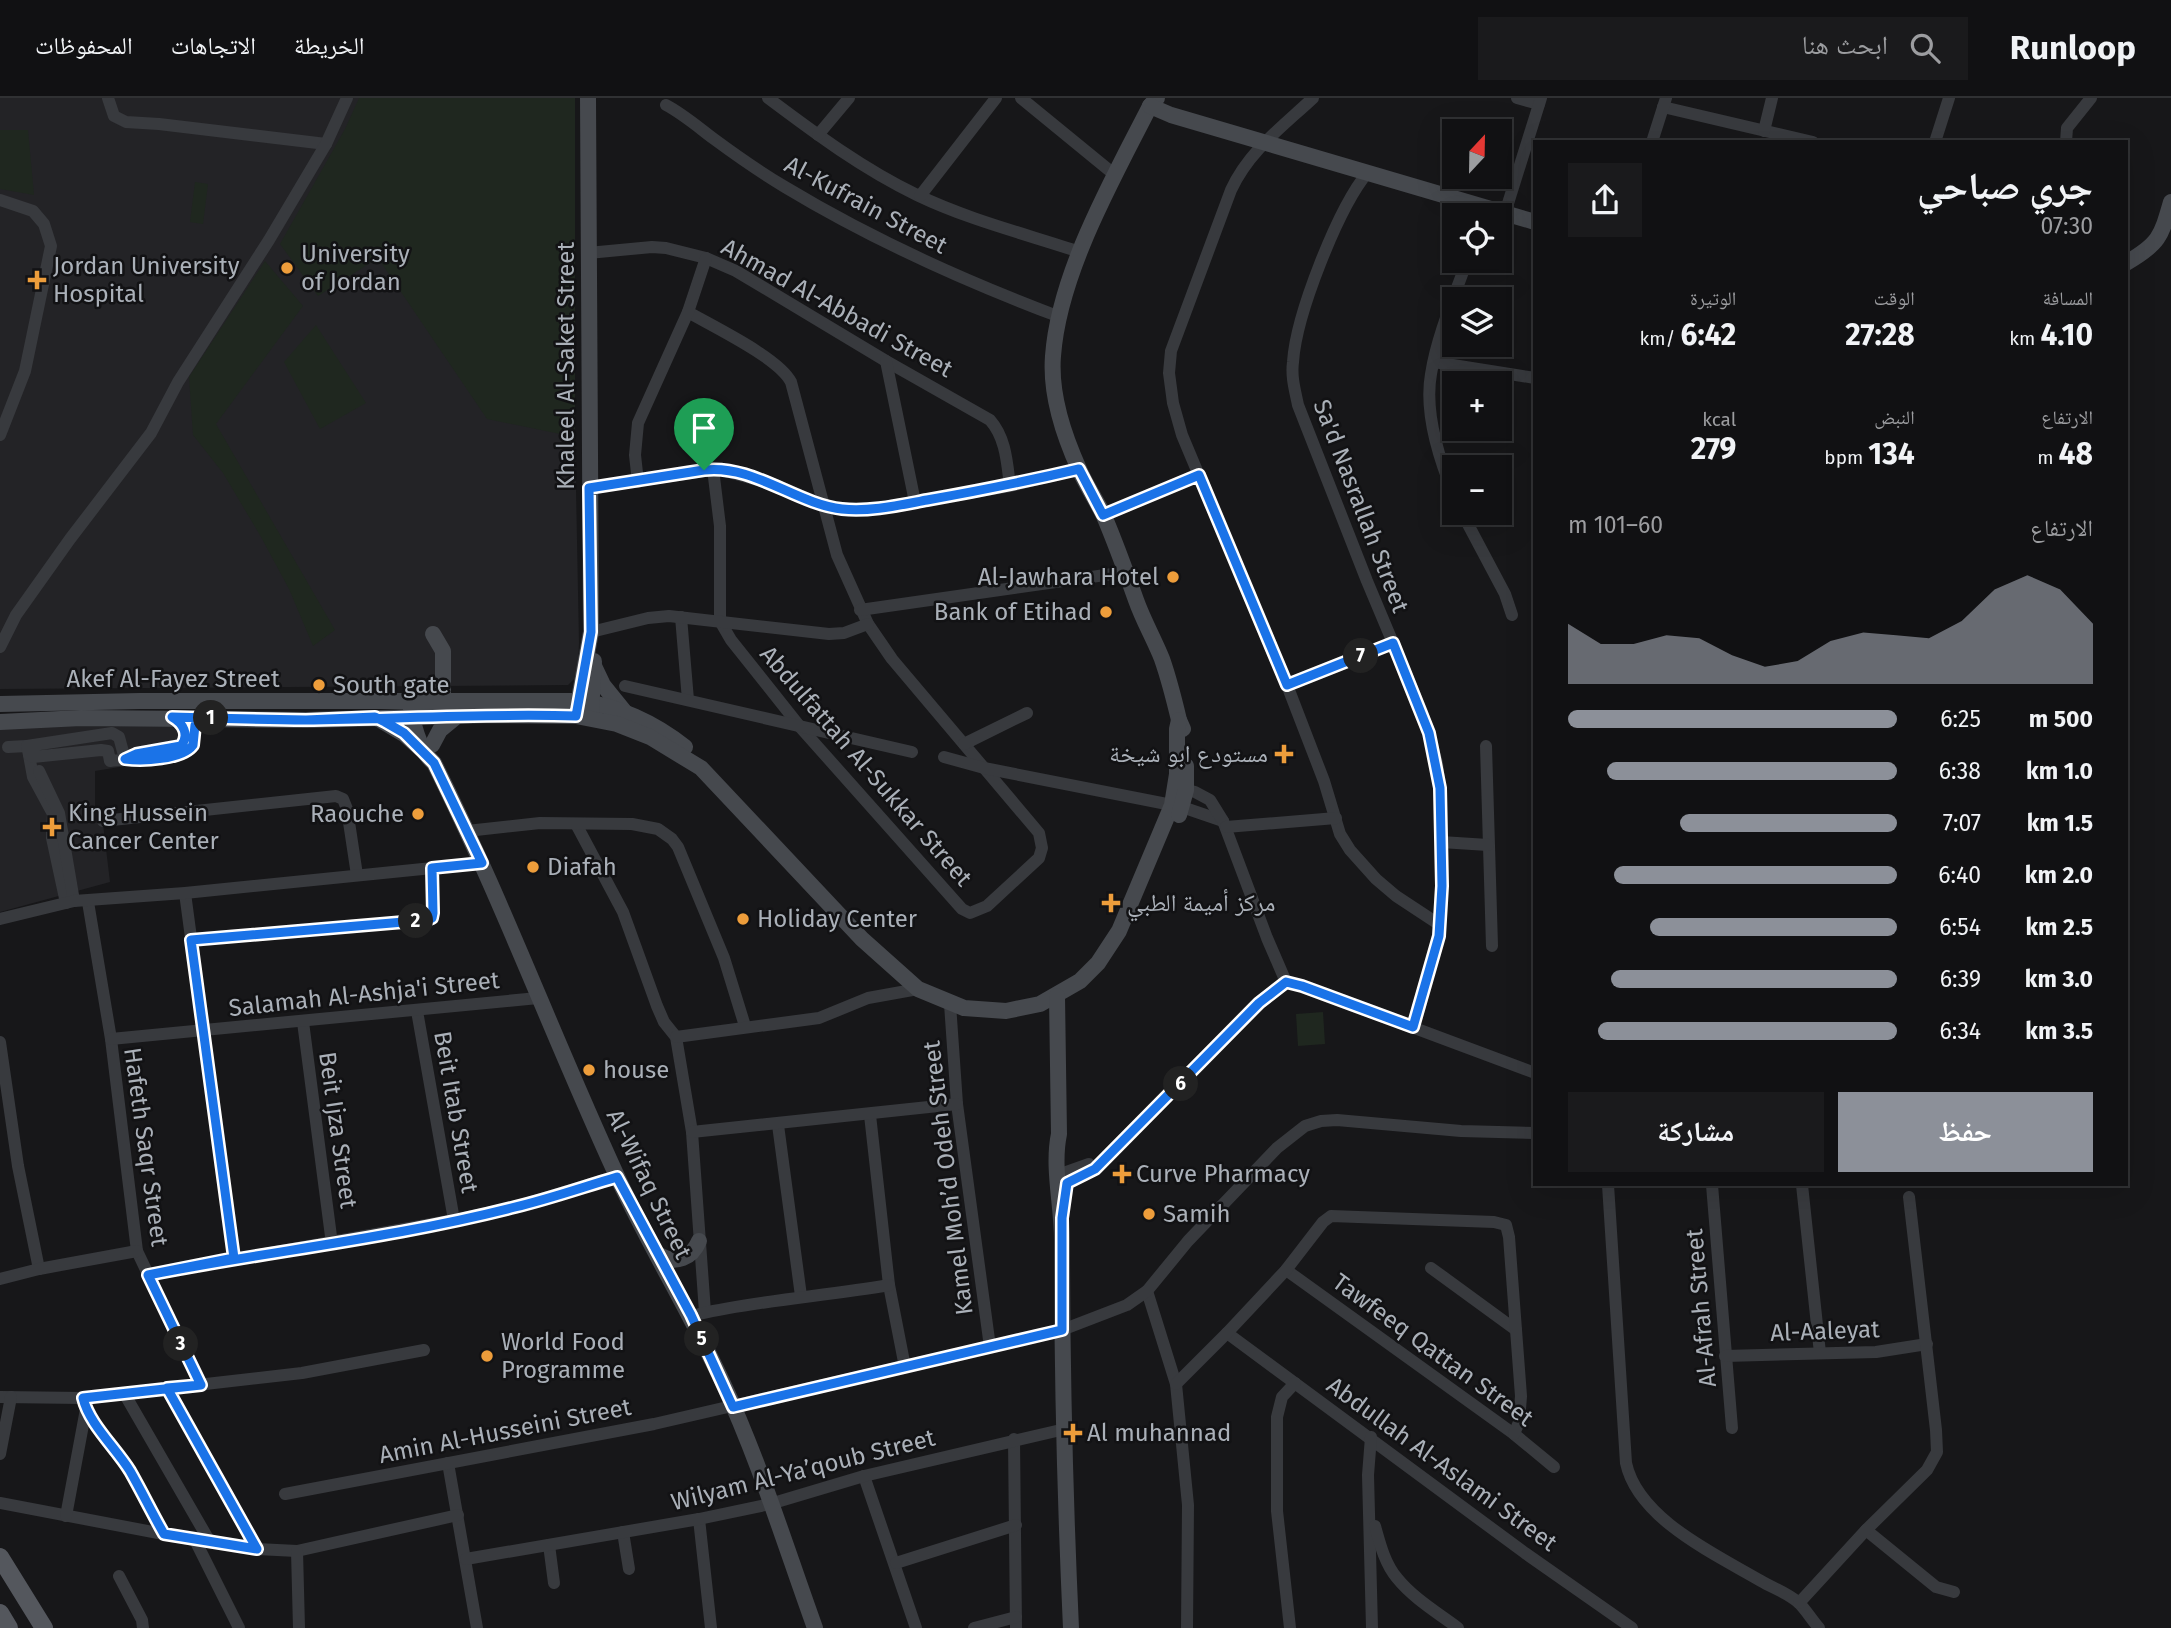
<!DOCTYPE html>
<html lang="ar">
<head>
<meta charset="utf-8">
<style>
	:root { --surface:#111113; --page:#1a1a1c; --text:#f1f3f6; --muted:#9c9da0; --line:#303133; --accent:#8c9099 }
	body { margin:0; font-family:"Fira Sans","Noto Naskh Arabic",sans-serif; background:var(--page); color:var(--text); direction:rtl; height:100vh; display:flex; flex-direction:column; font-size:26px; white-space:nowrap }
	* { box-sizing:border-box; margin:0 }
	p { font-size:23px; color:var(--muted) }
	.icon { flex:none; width:38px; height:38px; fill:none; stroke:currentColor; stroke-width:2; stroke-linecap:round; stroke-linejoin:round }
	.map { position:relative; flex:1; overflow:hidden; direction:ltr }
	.details { position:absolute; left:1533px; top:42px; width:595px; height:1046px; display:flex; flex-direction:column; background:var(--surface); border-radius:0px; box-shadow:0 7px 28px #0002,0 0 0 2px var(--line); direction:rtl }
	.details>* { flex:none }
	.needle { width:46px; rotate:22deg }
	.controls { position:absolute; left:1442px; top:21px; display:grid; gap:14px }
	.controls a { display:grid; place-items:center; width:70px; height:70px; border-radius:0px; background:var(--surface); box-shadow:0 7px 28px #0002,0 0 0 2px var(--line); font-size:35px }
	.pin { position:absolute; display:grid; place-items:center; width:60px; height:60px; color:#fff; margin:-72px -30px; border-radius:50% 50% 50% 0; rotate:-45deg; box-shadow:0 0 7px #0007 }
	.pin .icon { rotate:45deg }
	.km { position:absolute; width:35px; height:35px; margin:-18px; border-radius:50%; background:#222; color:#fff; font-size:19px; line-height:35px; text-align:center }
	.round { display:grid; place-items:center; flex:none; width:74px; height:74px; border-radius:0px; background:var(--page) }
	.headline { display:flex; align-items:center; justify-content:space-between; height:119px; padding:0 35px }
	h1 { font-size:38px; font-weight:700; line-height:52px }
	.metrics { display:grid; grid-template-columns:repeat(3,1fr); gap:10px; height:119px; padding:7px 35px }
	.metrics div { display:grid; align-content:center }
	.metrics b { font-size:30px; font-weight:700 }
	.metrics small { font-size:19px; font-weight:400 }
	.metrics p { font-size:19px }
	.chart { height:196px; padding:14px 35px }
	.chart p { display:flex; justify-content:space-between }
	.chart svg { width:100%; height:126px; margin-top:7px; fill:var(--accent); opacity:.7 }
	.cta { display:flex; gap:14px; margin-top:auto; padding:14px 35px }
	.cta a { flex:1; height:80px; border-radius:0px; background:var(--accent); color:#fff; font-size:28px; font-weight:700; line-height:80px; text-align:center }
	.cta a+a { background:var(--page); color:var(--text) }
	ul { padding:0 35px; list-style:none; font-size:23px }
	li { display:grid; grid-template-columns:112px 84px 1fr; align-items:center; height:52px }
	li i { height:18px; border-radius:9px; background:var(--accent) }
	header { display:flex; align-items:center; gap:42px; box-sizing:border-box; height:98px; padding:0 35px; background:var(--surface); border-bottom:2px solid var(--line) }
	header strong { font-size:33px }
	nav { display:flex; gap:38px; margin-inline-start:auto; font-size:24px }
	.search { width:490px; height:63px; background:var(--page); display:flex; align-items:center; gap:18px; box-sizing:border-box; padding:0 24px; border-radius:0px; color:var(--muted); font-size:26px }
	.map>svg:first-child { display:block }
</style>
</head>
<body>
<header>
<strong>Runloop</strong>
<div class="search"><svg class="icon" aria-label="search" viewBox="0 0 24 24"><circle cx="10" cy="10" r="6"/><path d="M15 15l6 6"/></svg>ابحث هنا</div>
<nav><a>الخريطة</a><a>الاتجاهات</a><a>المحفوظات</a></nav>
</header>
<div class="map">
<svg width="2171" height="1530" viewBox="0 0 2171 1530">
	<rect width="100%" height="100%" fill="#171719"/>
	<g fill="#232326">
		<path d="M 0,0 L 575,0 L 575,339 L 579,545 L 578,568 L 574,581 L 568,587 L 0,591 Z"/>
		<path d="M 93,625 L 190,629 L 162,662 L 95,673 L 95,710 L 101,709 L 110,784 L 0,814 L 0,630 Z"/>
	</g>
	<g fill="#1f271f">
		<path d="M 359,0 L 575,0 L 575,339 L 487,321 L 378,160 L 318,198 L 280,146 L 345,31 Z"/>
		<path d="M 0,32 L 28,32 L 34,97 L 0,91 Z"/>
		<path d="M 195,84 L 208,86 L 203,126 L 190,124 Z"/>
		<path d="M 265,163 L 303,208 L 216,326 L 335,532 L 313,548 L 289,491 L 261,439 L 223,375 L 193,337 L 189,279 Z"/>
		<path d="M 316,227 L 366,305 L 320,331 L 284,264 Z"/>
		<path d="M 1323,914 L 1325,946 L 1298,948 L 1296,916 Z"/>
	</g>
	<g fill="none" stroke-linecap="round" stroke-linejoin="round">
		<g stroke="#383a3e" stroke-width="12">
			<path d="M 108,0 L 114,18 L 126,24 L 159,26 L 326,46"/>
			<path d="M 768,0 C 816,36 863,71 917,97 C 969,122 1026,136 1080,154"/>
			<path d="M 1021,0 L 1115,77"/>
			<path d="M 1313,0 C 1282,29 1249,53 1231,92 L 1171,253 L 1169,275 L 1173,305 L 1182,337 L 1287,587 L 1324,683 L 1340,736 L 1350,752 L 1376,781 L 1396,798 L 1440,827"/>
			<path d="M 1517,0 L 1539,6"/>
			<path d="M 666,7 C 683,16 698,29 714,41 C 737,58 760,74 785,89 C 873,142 964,183 1060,219"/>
			<path d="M 1663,9 L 1813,44"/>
			<path d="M 1764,33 L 1772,0"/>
			<path d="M 818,37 L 849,0"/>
			<path d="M 1652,44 L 1666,0"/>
			<path d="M 1935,44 L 1949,0"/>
			<path d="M 2066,44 L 2067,30 L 2091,0"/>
			<path d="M 1368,74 C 1338,110 1296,217 1293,264 C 1291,279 1295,292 1298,307 L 1367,483 L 1422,614 L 1437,665 L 1440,690 L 1442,765 L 1439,838 L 1413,929"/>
			<path d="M 920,98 L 996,0"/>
			<path d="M 0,102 L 33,113 L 44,126 L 51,148 L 25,273 L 0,337"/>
			<path d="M 1505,115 L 1541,0"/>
			<path d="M 588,155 L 652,149 L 666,150 L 706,160 L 736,173 L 886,263 L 990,322 C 1006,340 1007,365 1010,388"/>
			<path d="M 688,214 C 714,229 779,260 791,284 L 837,457 L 868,526 L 892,561 L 1039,735 L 1042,750 L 1039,760 L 987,808 L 970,815 L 962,811 L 801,630 L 731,542 L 720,523 L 720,428 L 713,371"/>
			<path d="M 886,263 L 915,404"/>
			<path d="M 1434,264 L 1535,280"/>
			<path d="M 638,384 L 635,357 L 638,325 L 688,214 L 706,160"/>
			<path d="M 589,390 L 718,371 L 776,387 L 823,407 L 842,411 L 873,411 L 1010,388 L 1079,371"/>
			<path d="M 1454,397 C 1439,361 1424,315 1431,276 C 1437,238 1454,199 1467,163"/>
			<path d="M 1462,415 L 1505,496 L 1512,517"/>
			<path d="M 1103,417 L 1199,377"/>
			<path d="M 860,512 L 1126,474"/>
			<path d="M 681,519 L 688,602"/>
			<path d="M 591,534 L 648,520 L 669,518 L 829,536 L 844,535 L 868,526"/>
			<path d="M 0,549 L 16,517 L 70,441 L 151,335 L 178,284 L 269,142 L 326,46 L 347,0"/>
			<path d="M 1287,587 L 1393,545"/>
			<path d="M 625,588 L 912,654"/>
			<path d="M 964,646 L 1027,615"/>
			<path d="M 1486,648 L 1492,848"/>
			<path d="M 8,649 L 27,648"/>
			<path d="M 169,651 L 182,648 C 190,637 183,626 172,619"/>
			<path d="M 29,657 L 33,679 L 53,716 L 52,740 L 66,805"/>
			<path d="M 944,659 L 984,670 L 1182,709 L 1223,723"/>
			<path d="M 125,661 L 119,639 L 112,635 L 27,648 L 29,657 L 33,659 L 101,652 L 108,653 L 110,663 C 129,660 180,665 192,649 C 196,642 194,635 195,627 L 205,620"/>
			<path d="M 39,673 L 59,715 L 74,803"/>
			<path d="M 1180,690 L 1195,694 L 1210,702 L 1223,723 L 1267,840 L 1286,884"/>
			<path d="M 103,723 L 336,698 L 343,701 L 347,711 L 357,777"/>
			<path d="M 576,726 L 623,814 L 657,908 L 664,924 L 676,939 L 692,1034 L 705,1214"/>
			<path d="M 1226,729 L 1336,720"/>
			<path d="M 467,733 L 540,725 L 632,726 L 658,731 L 672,741 L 678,749 L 724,860 L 745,928"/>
			<path d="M 1441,744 L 1488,747"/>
			<path d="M 185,795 L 234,1160"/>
			<path d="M 88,804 L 111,941 L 137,1153 L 201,1287"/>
			<path d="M 0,821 L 74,803 L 185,795 L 482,765"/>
			<path d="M 191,842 L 427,822 L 432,820 L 433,815 L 432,770"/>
			<path d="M 1286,884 L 1302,888 L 1535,975"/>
			<path d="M 950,906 L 957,1006 L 990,1249"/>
			<path d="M 417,913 L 454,1122"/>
			<path d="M 303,924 L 332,1146"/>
			<path d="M 676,939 L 819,920 L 868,900 L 918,891"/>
			<path d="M 111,941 L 538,900"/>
			<path d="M 0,944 L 18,1068 L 39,1171"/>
			<path d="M 870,1017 L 889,1187 L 905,1269"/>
			<path d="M 778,1027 L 801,1198"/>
			<path d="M 692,1034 L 957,1006"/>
			<path d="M 1058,1077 L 1089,1066"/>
			<path d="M 1058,1086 L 1067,1085 L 1095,1071 L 1259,905 L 1286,884"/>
			<path d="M 1608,1087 L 1626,1365 C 1638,1421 1715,1456 1761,1483 C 1773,1490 1788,1495 1799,1505 C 1806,1512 1812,1522 1819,1530"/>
			<path d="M 1712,1087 L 1732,1330"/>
			<path d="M 1802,1087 L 1820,1255"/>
			<path d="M 1431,1170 L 1516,1232"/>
			<path d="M 1286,1172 L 1514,1336 L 1554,1369"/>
			<path d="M 148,1177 L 454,1122 L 515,1109 L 617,1078"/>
			<path d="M 0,1181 L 39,1171 L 137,1153"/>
			<path d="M 1147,1193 L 1176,1286 L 1188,1407 L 1187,1530"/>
			<path d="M 699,1216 C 761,1202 826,1198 889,1187"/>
			<path d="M 1227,1235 L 1525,1455 L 1632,1530"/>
			<path d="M 1725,1258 L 1876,1254 L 1927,1246"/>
			<path d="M 1176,1286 L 1227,1235 L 1286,1172 L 1323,1124 L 1331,1118 L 1494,1124 L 1506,1127 L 1509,1139 L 1521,1298 L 1519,1324 L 1514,1336"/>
			<path d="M 167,1290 L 257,1451"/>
			<path d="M 124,1295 L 210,1444"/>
			<path d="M 0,1299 L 83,1300 L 302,1275 L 424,1252"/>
			<path d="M 86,1315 L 130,1374 L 164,1436"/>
			<path d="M 1371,1339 L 1368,1377 L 1372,1530"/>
			<path d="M 1014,1341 L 1016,1530"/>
			<path d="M 0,1356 L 11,1299"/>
			<path d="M 448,1365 L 477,1530"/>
			<path d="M 864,1378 L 916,1530"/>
			<path d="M 285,1396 L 654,1326 L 1062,1232 L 1127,1207 L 1147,1193 L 1188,1143 L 1277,1050 L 1305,1028 L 1321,1023 L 1337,1022 L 1461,1033 L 1535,1035"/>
			<path d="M 0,1405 L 195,1442 L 257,1451 L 297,1453 L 458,1417"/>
			<path d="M 66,1418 L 86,1311"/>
			<path d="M 699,1421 L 711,1530"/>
			<path d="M 1375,1428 C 1380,1446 1385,1466 1397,1480 C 1413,1500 1438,1515 1458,1530"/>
			<path d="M 1866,1432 L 1936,1489 L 1954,1494"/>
			<path d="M 623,1434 L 629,1471"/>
			<path d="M 195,1442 L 239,1530"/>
			<path d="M 549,1447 L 554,1485"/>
			<path d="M 297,1453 L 299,1530"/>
			<path d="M 466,1461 L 699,1421 L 770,1406 L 864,1378 L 1065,1331"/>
			<path d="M 896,1465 L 1016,1427"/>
			<path d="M 119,1478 L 142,1522 L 143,1530"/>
			<path d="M 1799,1505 L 1866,1432 L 1927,1372 L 1937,1354 L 1936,1332 L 1909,1099"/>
			<path d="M 974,1530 L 1016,1519"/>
			<path d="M 1290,1530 L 1277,1413 L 1277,1319 L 1282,1299 L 1295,1285"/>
		</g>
		<g stroke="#46494e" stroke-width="16">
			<path d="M 1157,0 L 1150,8 C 1113,81 1059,175 1053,258 C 1050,296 1064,338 1079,371 C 1086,387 1096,402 1104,418 C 1116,446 1126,474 1136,502 C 1143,522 1154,541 1162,561 C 1169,581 1174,601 1179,622 L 1183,631"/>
			<path d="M 1150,8 L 1171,17 L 1535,124"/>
			<path d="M 2126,165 C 2159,146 2161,139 2171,104"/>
			<path d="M 433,536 L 443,553 L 443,603"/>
			<path d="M 594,568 L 603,587 L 624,613"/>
			<path d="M 410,603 C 412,622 418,652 434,665 C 501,799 553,939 616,1076 C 648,1146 689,1212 722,1283 C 759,1362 785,1447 815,1530"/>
			<path d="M 0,606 L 140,603 L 578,603 C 617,607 655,625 685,649"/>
			<path d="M 577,612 L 591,534 L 588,0"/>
			<path d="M 591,614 L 594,563"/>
			<path d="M 377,620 L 404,636 L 421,651"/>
			<path d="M 0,624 L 81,620 L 306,622 L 492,617 L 576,618 L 617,626 L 650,639 L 701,670 L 862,841 L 918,891 L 964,910 L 1006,913 L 1040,906 L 1080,883 L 1098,865 L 1119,833 L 1172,707 L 1177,676 L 1177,631 L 1179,622"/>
			<path d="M 432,647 L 440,632 L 457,618"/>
			<path d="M 1179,717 L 1186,692 L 1186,668"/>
			<path d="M 1057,898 L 1059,1036 C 1052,1069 1062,1107 1062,1142 C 1062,1271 1065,1401 1071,1530"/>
			<path d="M 659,1157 C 676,1167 692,1160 699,1143"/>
		</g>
		<g stroke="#54575d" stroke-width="18">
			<path d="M 0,1459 L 44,1530"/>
			<path d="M 0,1515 L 9,1530"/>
		</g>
	</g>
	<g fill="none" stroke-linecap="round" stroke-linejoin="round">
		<g stroke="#fff" stroke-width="14">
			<path id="route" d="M 704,372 L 589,390 L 591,534 L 576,618 C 486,615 396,621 305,622 C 261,622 216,620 172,619 C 183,625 190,637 181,648 L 136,656 L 125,661 C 142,663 182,662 193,647 L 195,627 L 205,620 L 306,622 L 375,619 L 385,624 L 404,635 L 434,665 L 482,765 L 432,770 L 433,815 L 432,820 L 427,822 L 191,842 L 234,1160 L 148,1177 L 201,1287 L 83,1300 C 89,1326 116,1350 130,1373 C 142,1394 152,1415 164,1436 L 257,1451 L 167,1290 L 201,1287 L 148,1177 C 270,1153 394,1140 515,1109 C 549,1101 583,1089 617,1079 L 691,1217 L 733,1309 L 1062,1232 L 1062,1120 L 1067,1085 L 1095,1071 L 1259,905 L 1286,884 L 1302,888 L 1413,929 L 1439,838 L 1442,788 L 1440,690 L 1429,635 L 1393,545 L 1287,587 L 1199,377 L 1103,417 L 1079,371 C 1028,383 978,393 927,402 C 900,407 870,414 842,411 C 796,406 753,366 704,372"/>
		</g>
		<use href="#route" stroke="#1a73e8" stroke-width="9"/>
	</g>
	<g fill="#ed9d3b" stroke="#121214" stroke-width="2.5">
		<circle cx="287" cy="170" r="7"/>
		<path d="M33.5 171.5h7v7h7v7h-7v7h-7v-7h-7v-7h7z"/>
		<circle cx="1173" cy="479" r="7"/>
		<circle cx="1106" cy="514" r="7"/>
		<circle cx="319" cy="587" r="7"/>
		<path d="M1280.5 645.5h7v7h7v7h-7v7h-7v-7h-7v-7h7z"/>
		<circle cx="418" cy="716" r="7"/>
		<path d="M48.5 718.5h7v7h7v7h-7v7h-7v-7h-7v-7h7z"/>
		<circle cx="533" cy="769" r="7"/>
		<path d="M1107.5 794.5h7v7h7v7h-7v7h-7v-7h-7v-7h7z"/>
		<circle cx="743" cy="821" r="7"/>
		<circle cx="589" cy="972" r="7"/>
		<path d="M1118.5 1065.5h7v7h7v7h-7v7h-7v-7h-7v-7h7z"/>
		<circle cx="1149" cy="1116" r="7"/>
		<circle cx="487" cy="1258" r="7"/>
		<path d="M1069.5 1324.5h7v7h7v7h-7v7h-7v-7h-7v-7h7z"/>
	</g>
	<g text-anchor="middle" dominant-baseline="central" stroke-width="5" stroke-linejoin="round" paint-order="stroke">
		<g font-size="24" fill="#aab0b8" stroke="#121214">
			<text transform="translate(866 107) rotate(28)">Al-Kufrain Street</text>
			<text transform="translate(837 210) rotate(29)">Ahmad Al-Abbadi Street</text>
			<text transform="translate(566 268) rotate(-90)">Khaleel Al-Saket Street</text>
			<text transform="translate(1361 408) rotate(69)">Sa'd Nasrallah Street</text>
			<text x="173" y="581">Akef Al-Fayez Street</text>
			<text transform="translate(866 668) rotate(49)">Abdulfattah Al-Sukkar Street</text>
			<text transform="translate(364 896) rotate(-6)">Salamah Al-Ashja'i Street</text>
			<text transform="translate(456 1014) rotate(80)">Beit Itab Street</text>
			<text transform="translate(338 1032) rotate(82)">Beit Ijza Street</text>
			<text transform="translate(146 1049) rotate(82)">Hafeth Saqr Street</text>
			<text transform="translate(948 1080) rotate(-97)">Kamel Moh’d Odeh Street</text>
			<text transform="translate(649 1086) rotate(64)">Al-Wifaq Street</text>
			<text transform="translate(1701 1210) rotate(-95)">Al-Afrah Street</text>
			<text transform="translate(1825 1233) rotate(-2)">Al-Aaleyat</text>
			<text transform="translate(1433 1252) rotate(36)">Tawfeeq Qattan Street</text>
			<text transform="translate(505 1333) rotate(-11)">Amin Al-Husseini Street</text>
			<text transform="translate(1442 1366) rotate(36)">Abdullah Al-Aslami Street</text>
			<text transform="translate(803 1372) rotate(-14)">Wilyam Al-Ya’qoub Street</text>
		</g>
		<g font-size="24" fill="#aab0b8" stroke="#121214" text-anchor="start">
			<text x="301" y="156">University<tspan x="301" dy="28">of Jordan</tspan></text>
			<text x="53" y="168">Jordan University<tspan x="53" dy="28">Hospital</tspan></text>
			<text x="1159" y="479" text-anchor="end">Al-Jawhara Hotel</text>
			<text x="1092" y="514" text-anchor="end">Bank of Etihad</text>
			<text x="333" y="587">South gate</text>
			<text x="1268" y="656" text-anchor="end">مستودع ابو شيخة</text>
			<text x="68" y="715">King Hussein<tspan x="68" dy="28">Cancer Center</tspan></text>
			<text x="404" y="716" text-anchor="end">Raouche</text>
			<text x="547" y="769">Diafah</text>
			<text x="1127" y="805">مركز أميمة الطبي</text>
			<text x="757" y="821">Holiday Center</text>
			<text x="603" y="972">house</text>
			<text x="1136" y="1076">Curve Pharmacy</text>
			<text x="1163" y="1116">Samih</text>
			<text x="501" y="1244">World Food<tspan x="501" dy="28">Programme</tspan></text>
			<text x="1087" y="1335">Al muhannad</text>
		</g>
	</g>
</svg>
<div class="controls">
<a><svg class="needle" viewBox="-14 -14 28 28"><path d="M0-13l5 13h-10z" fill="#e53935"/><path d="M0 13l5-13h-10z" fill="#9c9da0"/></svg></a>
<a><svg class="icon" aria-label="locate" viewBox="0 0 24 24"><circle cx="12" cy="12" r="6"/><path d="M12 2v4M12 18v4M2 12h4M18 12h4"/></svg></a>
<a><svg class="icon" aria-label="layers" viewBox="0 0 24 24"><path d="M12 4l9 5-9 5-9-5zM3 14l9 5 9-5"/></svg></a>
<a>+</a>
<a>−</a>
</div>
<div class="pin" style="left:704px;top:372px;background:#1e9e55"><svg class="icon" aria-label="arrive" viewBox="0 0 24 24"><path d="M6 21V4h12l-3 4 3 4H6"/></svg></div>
<b class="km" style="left:211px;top:620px">1</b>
<b class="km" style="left:416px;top:823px">2</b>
<b class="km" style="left:181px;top:1246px">3</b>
<b class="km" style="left:702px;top:1241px">5</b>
<b class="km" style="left:1181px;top:986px">6</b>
<b class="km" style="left:1361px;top:558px">7</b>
<section class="details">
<div class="headline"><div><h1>جري صباحي</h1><p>07:30</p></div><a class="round"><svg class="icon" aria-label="share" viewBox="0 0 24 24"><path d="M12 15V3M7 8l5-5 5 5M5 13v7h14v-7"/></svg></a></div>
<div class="metrics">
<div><p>المسافة</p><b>4.10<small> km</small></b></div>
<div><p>الوقت</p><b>27:28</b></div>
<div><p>الوتيرة</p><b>6:42<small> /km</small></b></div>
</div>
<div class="metrics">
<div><p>الارتفاع</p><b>48<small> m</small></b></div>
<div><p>النبض</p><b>134<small> bpm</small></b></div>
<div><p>kcal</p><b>279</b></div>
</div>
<div class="chart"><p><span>الارتفاع</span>60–101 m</p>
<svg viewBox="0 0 160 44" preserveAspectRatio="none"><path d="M0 44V23L10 30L20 30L30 27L40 28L50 34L60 38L70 36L80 29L90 26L100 27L110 28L120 22L130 11L140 6L150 11L160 23V44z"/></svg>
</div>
<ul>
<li><b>500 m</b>6:25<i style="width:100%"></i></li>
<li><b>1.0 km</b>6:38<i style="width:88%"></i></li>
<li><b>1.5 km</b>7:07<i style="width:66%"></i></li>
<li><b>2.0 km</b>6:40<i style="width:86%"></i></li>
<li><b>2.5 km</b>6:54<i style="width:75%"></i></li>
<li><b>3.0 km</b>6:39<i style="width:87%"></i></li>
<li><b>3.5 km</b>6:34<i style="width:91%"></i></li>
</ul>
<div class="cta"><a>حفظ</a><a>مشاركة</a></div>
</section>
</div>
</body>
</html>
